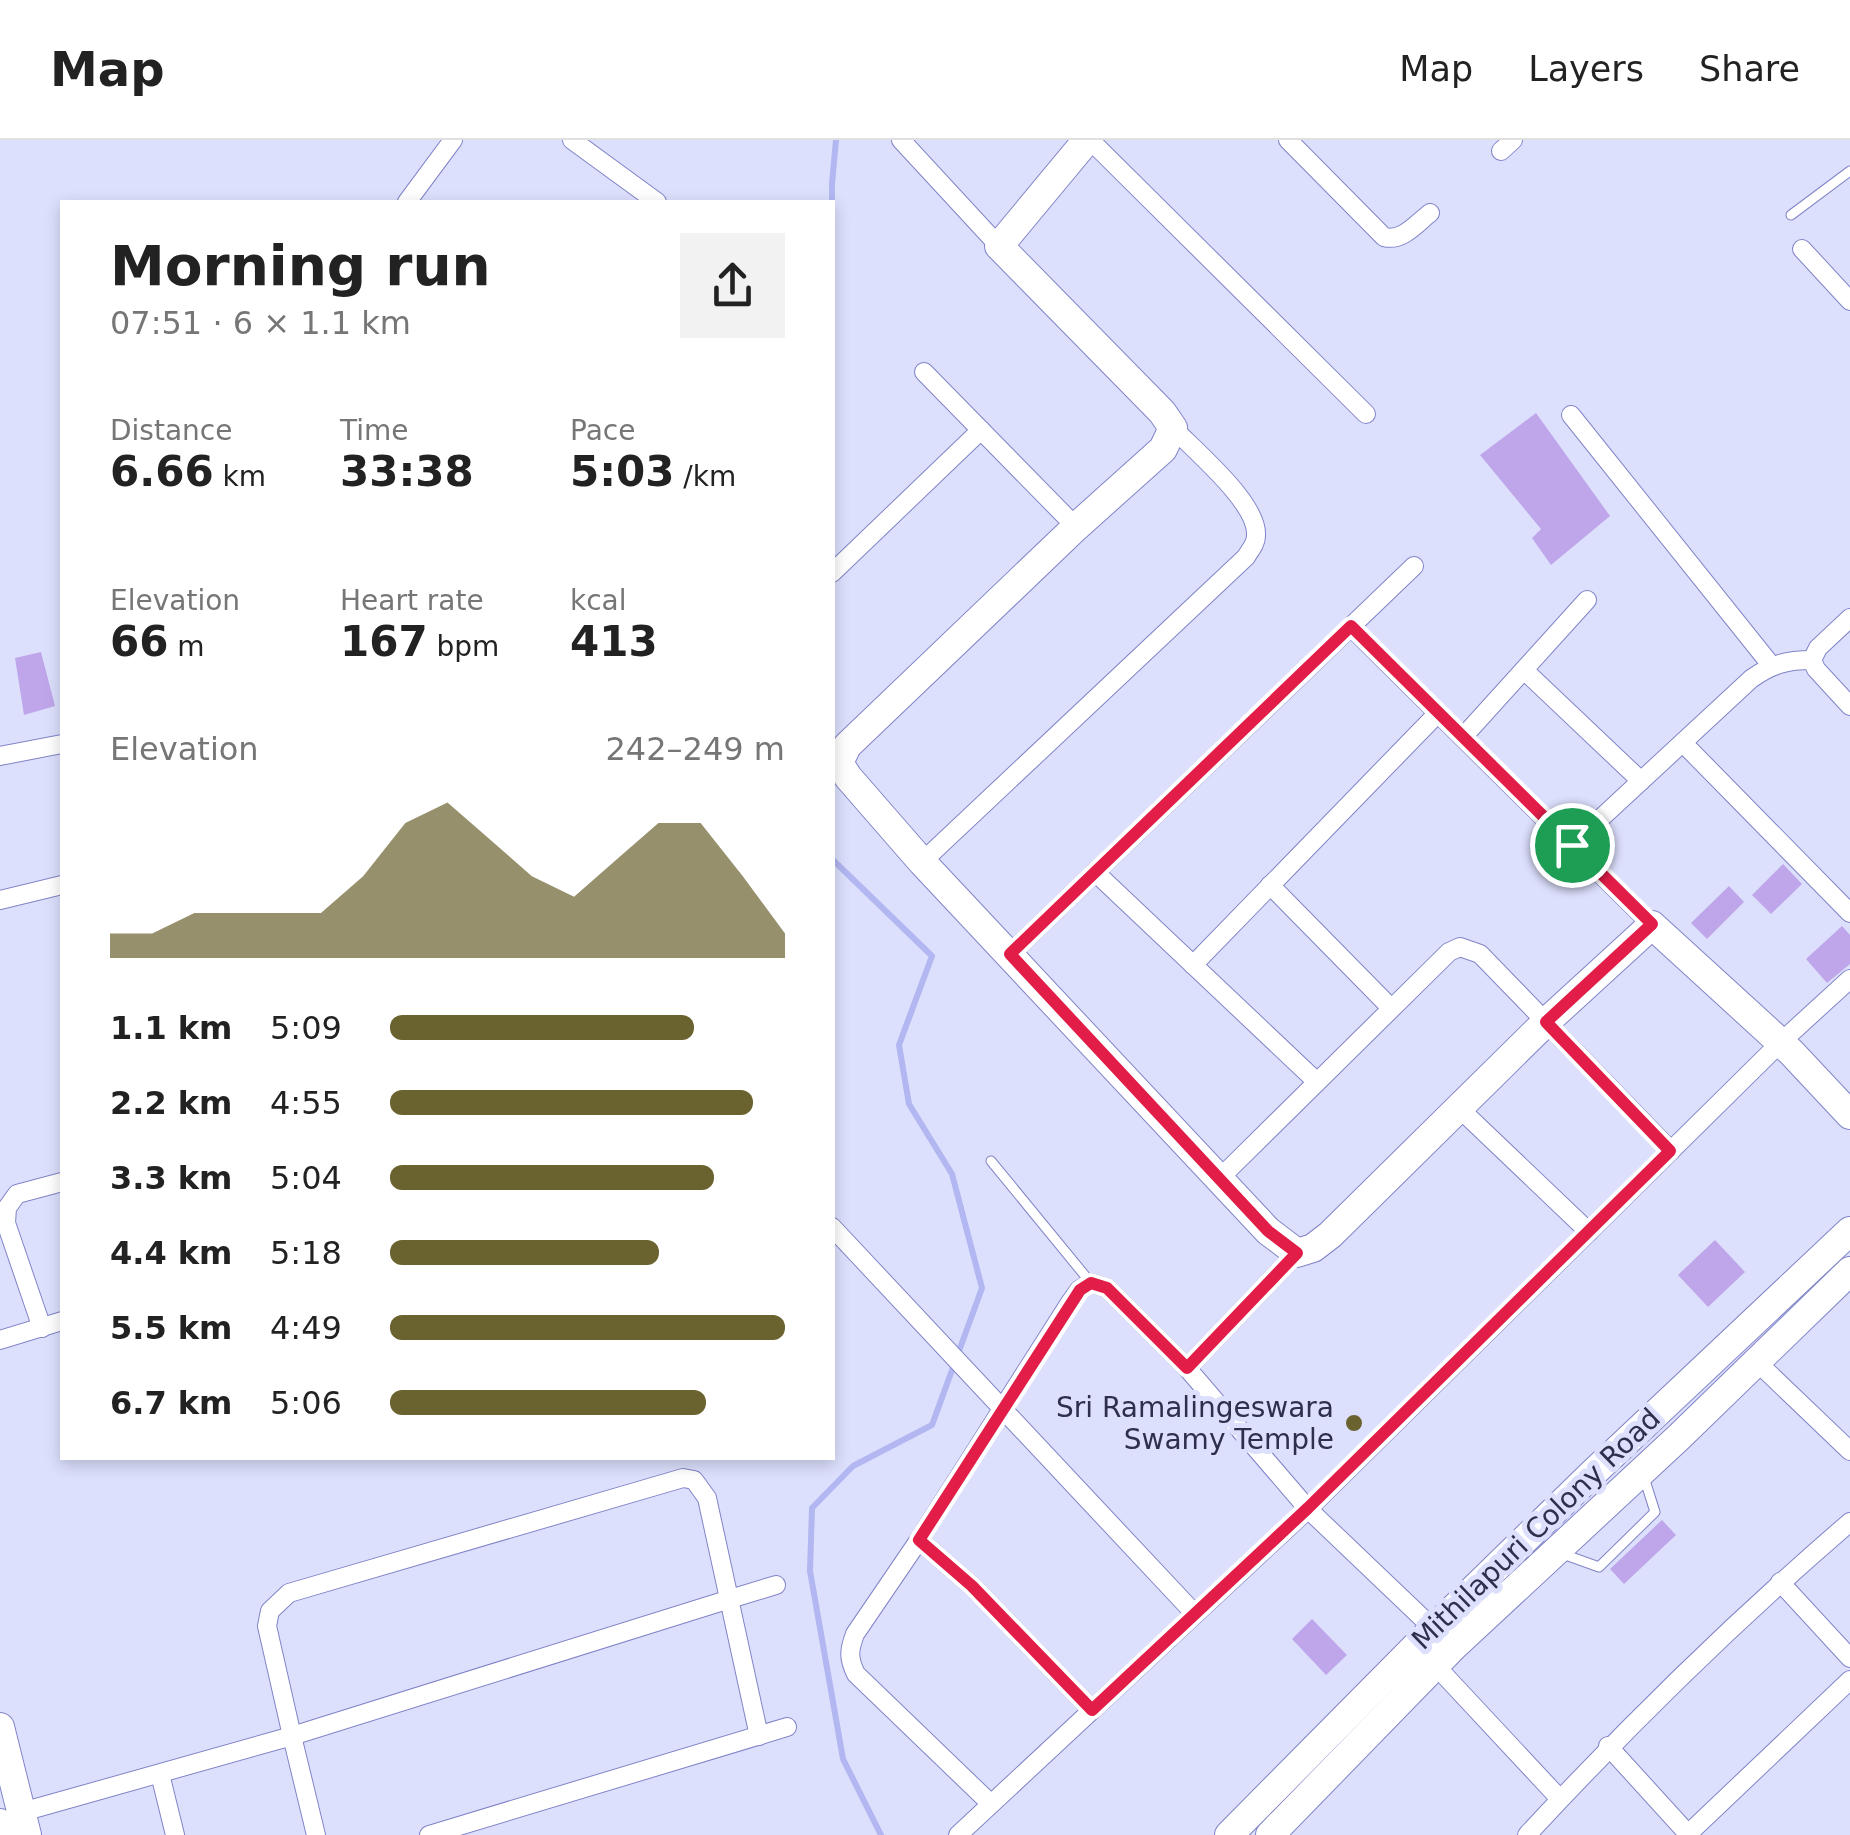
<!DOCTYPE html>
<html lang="en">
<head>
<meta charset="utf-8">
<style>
	:root { --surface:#fff; --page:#f2f2f2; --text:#222; --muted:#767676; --line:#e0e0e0; --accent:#6a622f }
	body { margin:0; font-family:"DejaVu Sans",sans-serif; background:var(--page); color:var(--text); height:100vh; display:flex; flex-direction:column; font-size:38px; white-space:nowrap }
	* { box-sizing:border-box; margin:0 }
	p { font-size:32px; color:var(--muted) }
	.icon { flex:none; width:55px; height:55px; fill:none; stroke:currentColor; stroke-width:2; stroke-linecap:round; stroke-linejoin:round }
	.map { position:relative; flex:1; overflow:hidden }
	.side { position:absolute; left:60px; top:60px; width:775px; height:1260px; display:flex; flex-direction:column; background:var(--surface); border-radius:0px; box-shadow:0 5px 15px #0003 }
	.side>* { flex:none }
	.pin { position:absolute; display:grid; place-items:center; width:85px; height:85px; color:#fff; margin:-42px; border:5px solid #fff; border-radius:50%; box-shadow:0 2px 10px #0007 }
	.round { display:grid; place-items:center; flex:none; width:105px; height:105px; border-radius:0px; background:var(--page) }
	.summary { display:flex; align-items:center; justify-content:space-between; height:170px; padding:0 50px }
	h1 { font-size:55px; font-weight:600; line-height:75px }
	.metrics { display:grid; grid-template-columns:repeat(3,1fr); gap:15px; height:170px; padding:10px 50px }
	.metrics div { display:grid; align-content:center }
	.metrics b { font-size:42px; font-weight:600 }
	.metrics small { font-size:28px; font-weight:400 }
	.metrics p { font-size:28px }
	.chart { height:280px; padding:20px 50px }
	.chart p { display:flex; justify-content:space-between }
	.chart svg { width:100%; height:180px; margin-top:10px; fill:var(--accent); opacity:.7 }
	ul { padding:0 50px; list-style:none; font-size:32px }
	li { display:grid; grid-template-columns:160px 120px 1fr; align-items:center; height:75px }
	li i { height:25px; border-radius:12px; background:var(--accent) }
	header { display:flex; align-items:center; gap:60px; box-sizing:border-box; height:140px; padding:0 50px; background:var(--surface); border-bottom:2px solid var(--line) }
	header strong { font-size:48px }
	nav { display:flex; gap:55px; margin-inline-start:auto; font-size:35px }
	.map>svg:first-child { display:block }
</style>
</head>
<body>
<header>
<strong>Map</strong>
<nav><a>Map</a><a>Layers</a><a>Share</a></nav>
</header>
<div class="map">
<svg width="1850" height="1695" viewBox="0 0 1850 1695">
	<rect width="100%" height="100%" fill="#dde0fd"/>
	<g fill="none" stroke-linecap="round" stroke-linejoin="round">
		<g stroke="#b2b6f1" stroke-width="6">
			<path d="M 832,124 L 832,44 L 836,0"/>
			<path d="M 832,719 L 932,816 L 899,905 L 909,964 L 952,1034 L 982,1148 L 932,1285 L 853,1326 L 812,1368 L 810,1431 L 843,1619 L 881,1695"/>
		</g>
	</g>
	<g fill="#bfa6ea">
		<path d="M 1536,273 L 1610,376 L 1551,425 L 1532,398 L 1541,389 L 1480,315 Z"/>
		<path d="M 41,512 L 55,566 L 24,575 L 15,518 Z"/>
		<path d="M 1783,724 L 1802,744 L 1771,774 L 1752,755 Z"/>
		<path d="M 1729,746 L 1744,762 L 1707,799 L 1691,783 Z"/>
		<path d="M 1842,786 L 1850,795 L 1850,824 L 1827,843 L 1806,819 Z"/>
		<path d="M 1715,1100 L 1745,1132 L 1708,1167 L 1678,1135 Z"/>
		<path d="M 1662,1380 L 1676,1395 L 1624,1444 L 1610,1429 Z"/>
		<path d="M 1312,1479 L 1347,1515 L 1326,1535 L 1292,1499 Z"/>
	</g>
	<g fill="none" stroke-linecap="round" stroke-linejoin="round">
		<g stroke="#8184c7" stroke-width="11">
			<g id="lane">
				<path d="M 1791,75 L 1850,31"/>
				<path d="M 991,1021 L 1091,1143"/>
				<path d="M 1560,1413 L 1599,1427 L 1655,1372 L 1643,1334"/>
			</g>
		</g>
		<g stroke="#8184c7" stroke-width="20">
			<g id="street">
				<path d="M 572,0 L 657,62"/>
				<path d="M 901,0 L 999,106"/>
				<path d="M 1090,0 L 1366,274"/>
				<path d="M 1288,0 L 1384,97 C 1402,102 1416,84 1430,73"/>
				<path d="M 1501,11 L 1513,0"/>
				<path d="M 407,62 L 453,0"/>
				<path d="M 1802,109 L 1850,161"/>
				<path d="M 924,232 L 1076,387"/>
				<path d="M 1571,275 L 1771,525"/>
				<path d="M 832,433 L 981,290"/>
				<path d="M 1850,478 L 1818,508 L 1812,520 L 1816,529 L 1850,566"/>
				<path d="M 1351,487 L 1652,785"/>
				<path d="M 1524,530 L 1641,641"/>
				<path d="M 1463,597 L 1587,460"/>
				<path d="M 1683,603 L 1850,773"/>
				<path d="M 0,616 L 62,604"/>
				<path d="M 1572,705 L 1751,539 C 1772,524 1787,520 1812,520"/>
				<path d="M 922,722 L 1246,417 C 1250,410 1256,404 1256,396 C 1259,364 1195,311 1173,288"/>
				<path d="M 1095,732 L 1317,942"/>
				<path d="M 1270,745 L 1391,868"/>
				<path d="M 0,760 L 62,745"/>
				<path d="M 1010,814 L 1414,426"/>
				<path d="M 1193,825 L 1438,573"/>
				<path d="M 1459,968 L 1589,1092"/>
				<path d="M 1221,1037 L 1449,812 L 1460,807 L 1480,814 L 1671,1011"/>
				<path d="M 832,1087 L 1195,1474"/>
				<path d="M 42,1188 L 6,1083 L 7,1068 L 17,1054 L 62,1042"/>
				<path d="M 0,1200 L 62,1181"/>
				<path d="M 1757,1222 L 1850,1311"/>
				<path d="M 1187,1228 L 1297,1113"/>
				<path d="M 919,1400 L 855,1494 C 849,1510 848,1518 856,1534 L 991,1664"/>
				<path d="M 1780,1442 L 1850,1518"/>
				<path d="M 1435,1525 L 1560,1659"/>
				<path d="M 1092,1570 L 972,1446 L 919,1400 L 1069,1164 L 1079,1150 L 1091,1143 L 1107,1148 L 1187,1228 L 1308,1369 L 1438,1493"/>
				<path d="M 759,1596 L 707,1358 L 694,1340 L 683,1338 L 289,1453 L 270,1471 L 267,1486 L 292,1596 L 730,1459 L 776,1445"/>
				<path d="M 1608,1606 L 1689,1695"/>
				<path d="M 160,1634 L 175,1695"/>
				<path d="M 15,1674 L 292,1596 L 316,1695"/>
				<path d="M 1688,1694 L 1850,1540"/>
				<path d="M 429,1695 L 787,1587"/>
				<path d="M 958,1695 L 1308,1369 L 1781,902 L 1850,839"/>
				<path d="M 1527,1695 C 1629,1585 1736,1480 1850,1382"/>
			</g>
		</g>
		<g stroke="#8184c7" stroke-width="30">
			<g id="secondary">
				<path d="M 1087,0 L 999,106 L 1162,272 L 1173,288 L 1163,309 L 1076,387 L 847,606 L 839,623 L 848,637 L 922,722 L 1268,1091 L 1297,1113 L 1313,1108 L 1330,1095 L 1546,882 L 1652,785 L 1791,912 L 1850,975"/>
				<path d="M 0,1587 L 27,1695"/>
				<path d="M 0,1683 L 3,1695"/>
				<path d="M 1229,1695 L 1433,1489 L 1593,1333 L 1850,1091"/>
				<path d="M 1270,1695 L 1453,1507 L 1679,1297 L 1850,1131"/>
			</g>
		</g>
		<use href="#lane" stroke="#fff" stroke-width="9"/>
		<use href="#street" stroke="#fff" stroke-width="18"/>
		<use href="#secondary" stroke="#fff" stroke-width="28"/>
	</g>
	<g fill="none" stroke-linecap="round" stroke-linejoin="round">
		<g stroke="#fff" stroke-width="20">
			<path id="route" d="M 1351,486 L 1652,784 L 1546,882 L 1670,1011 L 1308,1368 L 1092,1570 L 972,1446 L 919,1400 L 1080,1150 L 1091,1143 L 1107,1148 L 1187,1228 L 1297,1113 L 1268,1091 L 1010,814 Z"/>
		</g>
		<use href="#route" stroke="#e11d48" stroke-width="12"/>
	</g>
	<circle fill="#6a622f" stroke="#dde0fd" stroke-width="4" cx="1354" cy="1283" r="10"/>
	<g text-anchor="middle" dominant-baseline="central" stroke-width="10" stroke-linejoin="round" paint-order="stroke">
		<g font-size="28" fill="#2e2f4b" stroke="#dde0fd" text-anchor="end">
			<text x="1334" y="1267">Sri Ramalingeswara<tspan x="1334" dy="32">Swamy Temple</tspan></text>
		</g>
		<g font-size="28" fill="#2e2f4b" stroke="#dde0fd">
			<text transform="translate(1536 1389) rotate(-44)">Mithilapuri Colony Road</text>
		</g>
	</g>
</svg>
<div class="pin" style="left:1572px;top:705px;background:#1e9e55"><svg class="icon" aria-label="arrive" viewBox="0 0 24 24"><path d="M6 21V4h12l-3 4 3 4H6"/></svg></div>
<section class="side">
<div class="summary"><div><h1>Morning run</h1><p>07:51 · 6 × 1.1 km</p></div><a class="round"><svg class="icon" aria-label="share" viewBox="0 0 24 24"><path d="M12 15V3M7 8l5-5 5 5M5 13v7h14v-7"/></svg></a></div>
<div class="metrics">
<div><p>Distance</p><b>6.66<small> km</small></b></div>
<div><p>Time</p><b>33:38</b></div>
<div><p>Pace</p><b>5:03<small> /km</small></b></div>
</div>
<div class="metrics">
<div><p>Elevation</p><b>66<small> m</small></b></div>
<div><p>Heart rate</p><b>167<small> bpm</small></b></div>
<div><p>kcal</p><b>413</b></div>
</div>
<div class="chart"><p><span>Elevation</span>242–249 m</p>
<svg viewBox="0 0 160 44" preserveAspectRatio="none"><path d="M0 44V38L10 38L20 33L30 33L40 33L50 33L60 24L70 11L80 6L90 15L100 24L110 29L120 20L130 11L140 11L150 24L160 38V44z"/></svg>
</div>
<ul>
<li><b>1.1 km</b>5:09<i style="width:77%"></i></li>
<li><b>2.2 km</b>4:55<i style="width:92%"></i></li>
<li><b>3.3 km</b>5:04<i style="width:82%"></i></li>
<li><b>4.4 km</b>5:18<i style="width:68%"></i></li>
<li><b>5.5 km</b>4:49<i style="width:100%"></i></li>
<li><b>6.7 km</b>5:06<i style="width:80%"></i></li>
</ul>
</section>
</div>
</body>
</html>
